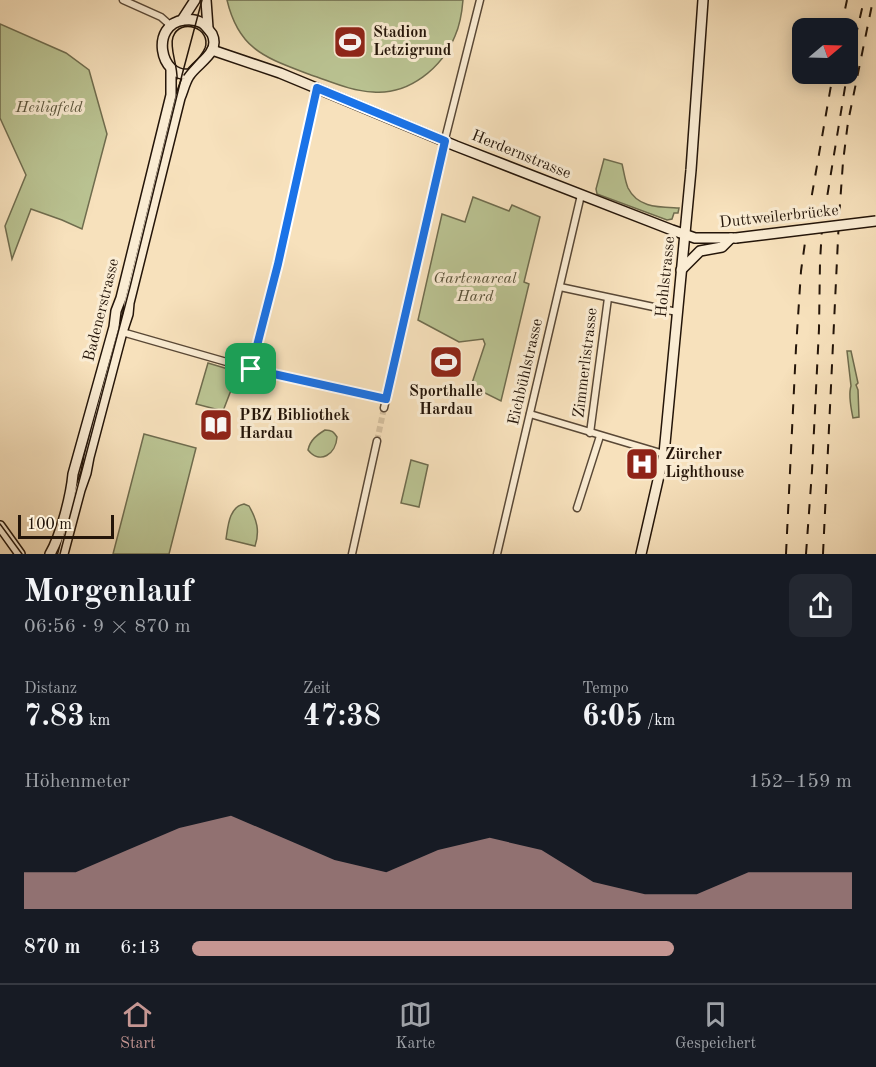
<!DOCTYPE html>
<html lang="de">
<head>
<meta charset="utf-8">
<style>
	:root { --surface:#171b24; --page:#242831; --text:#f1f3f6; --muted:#9ea1a6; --line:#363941; --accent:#c59692 }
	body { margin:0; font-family:"Old Standard TT",serif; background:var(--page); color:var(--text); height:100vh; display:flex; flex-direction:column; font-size:22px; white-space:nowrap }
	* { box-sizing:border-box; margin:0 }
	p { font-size:20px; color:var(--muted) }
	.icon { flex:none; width:33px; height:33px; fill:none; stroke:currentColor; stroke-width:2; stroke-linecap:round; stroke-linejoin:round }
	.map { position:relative; height:554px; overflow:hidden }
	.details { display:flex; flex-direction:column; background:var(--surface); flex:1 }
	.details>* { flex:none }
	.needle { width:39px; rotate:71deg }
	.tools { position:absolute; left:792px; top:18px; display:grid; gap:12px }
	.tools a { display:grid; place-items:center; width:66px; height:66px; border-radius:12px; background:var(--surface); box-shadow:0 3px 15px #0003; font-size:30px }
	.scale { position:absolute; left:18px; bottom:15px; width:96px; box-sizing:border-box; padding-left:6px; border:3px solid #241509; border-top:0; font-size:16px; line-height:21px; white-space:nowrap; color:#241509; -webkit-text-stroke:4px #faecd3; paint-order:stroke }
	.pin { position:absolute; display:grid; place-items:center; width:51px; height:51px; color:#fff; margin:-26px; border-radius:12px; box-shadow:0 3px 9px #0006 }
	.round { display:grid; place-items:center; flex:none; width:63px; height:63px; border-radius:12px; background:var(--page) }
	.headline { display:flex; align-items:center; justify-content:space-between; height:102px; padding:0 24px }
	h1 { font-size:33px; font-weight:600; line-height:45px }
	.metrics { display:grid; grid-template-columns:repeat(3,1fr); gap:9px; height:102px; padding:6px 24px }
	.metrics div { display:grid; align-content:center }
	.metrics b { font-size:30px; font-weight:600 }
	.metrics small { font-size:16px; font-weight:400 }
	.metrics p { font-size:16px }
	.chart { height:168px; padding:12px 24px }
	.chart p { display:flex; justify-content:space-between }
	.chart svg { width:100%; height:108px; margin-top:6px; fill:var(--accent); opacity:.7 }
	ul { padding:0 24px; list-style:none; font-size:20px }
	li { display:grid; grid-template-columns:96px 72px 1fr; align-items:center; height:45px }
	li i { height:15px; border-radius:8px; background:var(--accent) }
	.dock { display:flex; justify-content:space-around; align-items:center; height:84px; border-top:2px solid var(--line); background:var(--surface); font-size:16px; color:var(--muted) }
	.dock a { display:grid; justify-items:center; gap:3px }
	.dock .selected { color:var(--accent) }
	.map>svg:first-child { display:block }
</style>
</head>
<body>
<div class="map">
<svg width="876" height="554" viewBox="0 0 876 554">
	<rect width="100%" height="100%" fill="#f7e1bc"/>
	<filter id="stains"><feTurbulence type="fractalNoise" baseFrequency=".00333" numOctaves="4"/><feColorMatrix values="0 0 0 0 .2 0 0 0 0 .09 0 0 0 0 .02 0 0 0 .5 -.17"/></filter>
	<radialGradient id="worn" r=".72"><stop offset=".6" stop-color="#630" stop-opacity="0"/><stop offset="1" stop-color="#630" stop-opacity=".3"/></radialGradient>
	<g fill="#bac392" stroke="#6f6c4e" stroke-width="1.5">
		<path d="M 227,0 L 463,0 C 462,12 460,25 455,36 C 442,68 409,95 373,92 C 351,91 332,82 311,75 C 267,58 239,51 227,0 Z"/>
		<path d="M 0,24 L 66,53 L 89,70 L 107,134 L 82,229 L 62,220 L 31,209 L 12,259 L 5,226 L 26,175 L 0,118 Z"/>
		<path d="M 604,159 L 622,164 C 624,172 625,181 628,188 C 638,208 659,207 679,208 L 678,213 L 674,213 L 672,219 L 667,220 L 597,194 L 596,189 Z"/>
		<path d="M 473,197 L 509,211 L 512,205 L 540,217 L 524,282 L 529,284 L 501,401 L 471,386 L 485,344 L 483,339 L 459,342 L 418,320 L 442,214 L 465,222 Z"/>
		<path d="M 847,351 L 851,351 L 858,383 L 856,385 L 858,390 L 859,417 L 853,418 C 851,408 848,395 851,386 Z"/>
		<path d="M 208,363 L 238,372 L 223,411 L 196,404 Z"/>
		<path d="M 325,430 C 332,430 334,432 337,437 C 336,454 320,465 308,450 C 310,440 317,435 325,430 Z"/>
		<path d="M 144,434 L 196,448 L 169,554 L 113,554 Z"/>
		<path d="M 411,460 L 428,465 L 419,507 L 401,503 Z"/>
		<path d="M 244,504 L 249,506 C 257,520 260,531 255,546 L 226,539 C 228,526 229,507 244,504 Z"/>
	</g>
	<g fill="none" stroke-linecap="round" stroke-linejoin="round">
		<path stroke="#d7c2a1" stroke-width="6" stroke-dasharray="6 3" stroke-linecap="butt" d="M 377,441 L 384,408"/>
		<g stroke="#594836" stroke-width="9">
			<g id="street">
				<path d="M 123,0 L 161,17 L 170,25"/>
				<path d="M 560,287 L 677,312"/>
				<path d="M 122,332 L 251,369 L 386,399"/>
				<path d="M 251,369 L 278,264 L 317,88"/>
				<path d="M 384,408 L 441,155 L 480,0"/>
				<path d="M 530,414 L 664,454"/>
				<path d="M 590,433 L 608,298"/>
				<path d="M 577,508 L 600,436"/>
				<path d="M 352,554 L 377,441"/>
				<path d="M 497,554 L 581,195"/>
			</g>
		</g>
		<g stroke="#241509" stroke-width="12">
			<g id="secondary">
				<path d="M 206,0 L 208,28"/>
				<path d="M 182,20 L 195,0"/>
				<path d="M 212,50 L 280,73 L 456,146 L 672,230 L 695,238 L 736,238"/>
				<path d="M 681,270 L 700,251 L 722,247 L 731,238"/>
				<path d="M 0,526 L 20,554"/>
				<path d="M 50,554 C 61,535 71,496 73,474 L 114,327 L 116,311 L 121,298 L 171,95 L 171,70"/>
				<path d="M 63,554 L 80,490 L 86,473 L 89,457 L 122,332 L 128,314 L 129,303 L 180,98 C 183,91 185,82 189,76 C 197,63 221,53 212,34 C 209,30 206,26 202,23 C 197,20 191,19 184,20 C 150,24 159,79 190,74"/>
				<path d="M 641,554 L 664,454 L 691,170 L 703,0"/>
			</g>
		</g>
		<use href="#street" stroke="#faecd3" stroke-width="6"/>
		<use href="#secondary" stroke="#faecd3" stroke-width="9"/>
		<g stroke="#241509" stroke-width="1.5">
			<path d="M 177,79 C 178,66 169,48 173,37 C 180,17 212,28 205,48 C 201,58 190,66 184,75"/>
			<path d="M 0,524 L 22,554"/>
			<path d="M 60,554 L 130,287 L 182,75 L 202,0"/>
		</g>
		<g stroke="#241509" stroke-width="2" stroke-dasharray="10 10" stroke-linecap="butt">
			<path d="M 841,28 L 847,0"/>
			<path d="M 786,554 L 796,348 L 801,271 L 811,200 L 833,74"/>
			<path d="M 806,554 L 812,471 L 819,329 L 820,262 L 822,228 L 848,69 L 864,0"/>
			<path d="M 823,554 L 839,218 L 843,162 L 848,122 L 873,0"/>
		</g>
		<g stroke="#241509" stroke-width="12" stroke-linecap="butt">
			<path id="secondary-bridge" d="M 736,238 L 876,221"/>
		</g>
		<use href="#secondary-bridge" stroke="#faecd3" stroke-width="9"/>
	</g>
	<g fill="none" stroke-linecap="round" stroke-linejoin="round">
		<g stroke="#fff" stroke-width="12">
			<path id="route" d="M 317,88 L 445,141 L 386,399 L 251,369 L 278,264 Z"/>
		</g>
		<use href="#route" stroke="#1a73e8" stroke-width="8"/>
	</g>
	<defs>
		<g id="stadium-square" transform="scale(1.725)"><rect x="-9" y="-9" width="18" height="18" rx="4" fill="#8f2418" stroke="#faecd3"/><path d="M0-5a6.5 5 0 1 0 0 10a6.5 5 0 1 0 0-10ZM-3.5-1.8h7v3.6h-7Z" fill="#fff"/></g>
		<g id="library-square" transform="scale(1.725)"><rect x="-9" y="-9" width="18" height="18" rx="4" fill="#8f2418" stroke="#faecd3"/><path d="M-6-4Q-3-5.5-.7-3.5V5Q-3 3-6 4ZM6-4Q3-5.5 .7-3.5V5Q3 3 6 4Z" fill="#fff"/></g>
		<g id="hospital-square" transform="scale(1.725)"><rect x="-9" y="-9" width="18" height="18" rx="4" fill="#8f2418" stroke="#faecd3"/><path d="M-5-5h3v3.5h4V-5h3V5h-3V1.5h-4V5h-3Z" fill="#fff"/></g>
	</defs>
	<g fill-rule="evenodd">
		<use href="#stadium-square" x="350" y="42"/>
		<use href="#stadium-square" x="446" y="362"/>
		<use href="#library-square" x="216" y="425"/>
		<use href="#hospital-square" x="642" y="464"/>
	</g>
	<g text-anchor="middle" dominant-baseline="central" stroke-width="6" stroke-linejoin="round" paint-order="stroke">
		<g font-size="16" font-weight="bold" fill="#241509" stroke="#faecd3" text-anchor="start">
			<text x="373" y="33">Stadion<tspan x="373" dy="18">Letzigrund</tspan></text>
			<text x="446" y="392" text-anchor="middle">Sporthalle<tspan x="446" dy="18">Hardau</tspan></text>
			<text x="239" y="416">PBZ Bibliothek<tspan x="239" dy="18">Hardau</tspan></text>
			<text x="665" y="455">Zürcher<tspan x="665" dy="18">Lighthouse</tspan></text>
		</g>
		<g font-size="16" font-style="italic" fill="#585239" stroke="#faecd3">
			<text x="49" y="108">Heiligfeld</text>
			<text x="475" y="279">Gartenareal<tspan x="475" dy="18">Hard</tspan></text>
		</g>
		<g font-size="16" fill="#241509" stroke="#faecd3">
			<text transform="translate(521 155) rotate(22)">Herdernstrasse</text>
			<text transform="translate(779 217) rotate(-6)">Duttweilerbrücke</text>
			<text transform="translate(666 277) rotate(-84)">Hohlstrasse</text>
			<text transform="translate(102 310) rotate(-76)">Badenerstrasse</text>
			<text transform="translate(586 363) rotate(-83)">Zimmerlistrasse</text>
			<text transform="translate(526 372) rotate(-77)">Eichbühlstrasse</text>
		</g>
	</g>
	<rect width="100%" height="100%" filter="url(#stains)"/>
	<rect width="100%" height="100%" fill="url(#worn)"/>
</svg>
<div class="tools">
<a><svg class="needle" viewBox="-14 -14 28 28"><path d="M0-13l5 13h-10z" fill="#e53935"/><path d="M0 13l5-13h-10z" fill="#9ea1a6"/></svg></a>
</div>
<div class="scale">100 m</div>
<div class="pin" style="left:251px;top:369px;background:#1e9e55"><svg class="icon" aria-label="arrive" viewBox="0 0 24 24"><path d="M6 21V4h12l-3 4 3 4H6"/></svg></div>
</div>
<section class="details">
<div class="headline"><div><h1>Morgenlauf</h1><p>06:56 · 9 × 870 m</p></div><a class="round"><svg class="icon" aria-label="share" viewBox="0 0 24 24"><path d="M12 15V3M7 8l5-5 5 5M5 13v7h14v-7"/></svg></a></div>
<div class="metrics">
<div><p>Distanz</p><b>7.83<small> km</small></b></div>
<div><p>Zeit</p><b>47:38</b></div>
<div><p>Tempo</p><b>6:05<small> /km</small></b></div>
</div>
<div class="chart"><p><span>Höhenmeter</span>152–159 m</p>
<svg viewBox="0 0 160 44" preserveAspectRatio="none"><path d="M0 44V29L10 29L20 20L30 11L40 6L50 15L60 24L70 29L80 20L90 15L100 20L110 33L120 38L130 38L140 29L150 29L160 29V44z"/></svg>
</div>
<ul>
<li><b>870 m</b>6:13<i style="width:73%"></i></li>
</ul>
</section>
<nav class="dock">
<a class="selected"><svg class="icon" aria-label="home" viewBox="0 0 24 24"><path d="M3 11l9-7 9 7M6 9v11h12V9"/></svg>Start</a>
<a><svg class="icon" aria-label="map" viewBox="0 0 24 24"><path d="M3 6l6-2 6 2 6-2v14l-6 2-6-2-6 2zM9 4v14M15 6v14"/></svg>Karte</a>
<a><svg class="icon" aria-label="saved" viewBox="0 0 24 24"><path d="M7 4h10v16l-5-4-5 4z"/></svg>Gespeichert</a>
</nav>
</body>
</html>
